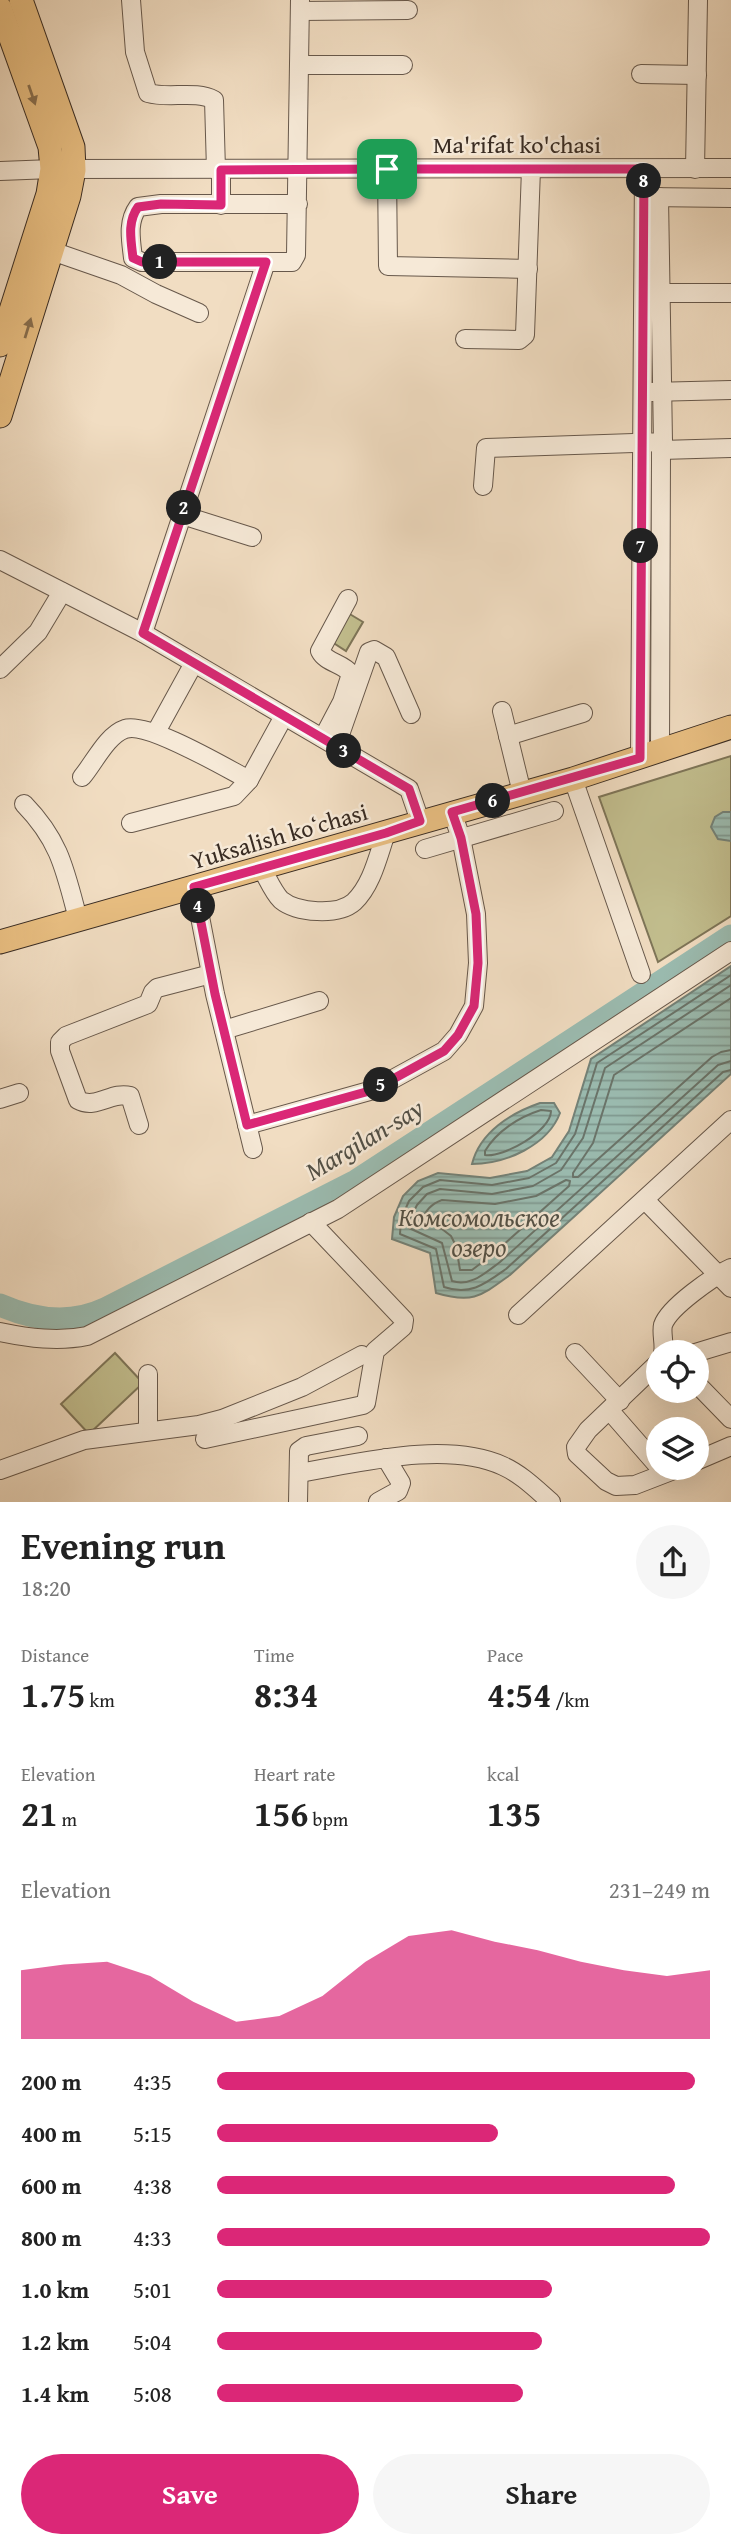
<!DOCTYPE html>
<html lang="en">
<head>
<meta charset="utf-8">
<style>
	:root { --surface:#fff; --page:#f6f6f6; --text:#222; --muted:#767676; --accent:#db2777 }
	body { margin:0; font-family:"Gentium Book Plus",serif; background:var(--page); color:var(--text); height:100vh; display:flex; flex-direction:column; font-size:26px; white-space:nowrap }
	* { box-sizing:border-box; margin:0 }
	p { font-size:23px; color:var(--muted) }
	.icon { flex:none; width:38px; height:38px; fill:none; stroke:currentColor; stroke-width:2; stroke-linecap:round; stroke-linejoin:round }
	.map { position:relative; height:1502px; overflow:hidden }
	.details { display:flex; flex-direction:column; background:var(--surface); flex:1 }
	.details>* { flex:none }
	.fabs { position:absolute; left:646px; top:1340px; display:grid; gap:14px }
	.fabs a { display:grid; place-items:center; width:63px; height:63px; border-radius:50%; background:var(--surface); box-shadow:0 7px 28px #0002; font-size:35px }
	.pin { position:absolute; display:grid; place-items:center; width:60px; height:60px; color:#fff; margin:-30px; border-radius:14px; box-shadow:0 4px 10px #0006 }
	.km { position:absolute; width:35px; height:35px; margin:-18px; border-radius:50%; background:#222; color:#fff; font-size:19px; line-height:35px; text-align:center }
	.round { display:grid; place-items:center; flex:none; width:74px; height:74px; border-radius:37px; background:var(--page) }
	.head { display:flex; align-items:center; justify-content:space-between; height:119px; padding:0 21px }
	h1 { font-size:38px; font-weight:800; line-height:52px }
	.stats { display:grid; grid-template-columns:repeat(3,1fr); gap:10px; height:119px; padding:7px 21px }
	.stats div { display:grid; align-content:center }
	.stats b { font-size:35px; font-weight:800 }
	.stats small { font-size:19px; font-weight:400 }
	.stats p { font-size:19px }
	.chart { height:196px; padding:14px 21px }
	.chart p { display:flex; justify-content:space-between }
	.chart svg { width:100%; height:126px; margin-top:7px; fill:var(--accent); opacity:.7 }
	.primary-button { display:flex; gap:14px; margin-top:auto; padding:14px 21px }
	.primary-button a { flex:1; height:80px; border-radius:42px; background:var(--accent); color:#fff; font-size:28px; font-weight:800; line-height:80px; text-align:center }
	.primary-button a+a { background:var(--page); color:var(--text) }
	ul { padding:0 21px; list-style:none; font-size:23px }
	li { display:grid; grid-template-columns:112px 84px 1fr; align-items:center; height:52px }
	li i { height:18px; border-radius:9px; background:var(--accent) }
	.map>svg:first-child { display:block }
</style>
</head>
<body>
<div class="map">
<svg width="731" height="1502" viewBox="0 0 731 1502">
	<defs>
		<pattern id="water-rules" width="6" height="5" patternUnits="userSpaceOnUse" patternTransform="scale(1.75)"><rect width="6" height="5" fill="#9bbcb1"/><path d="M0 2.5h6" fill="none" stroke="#7f9990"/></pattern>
	</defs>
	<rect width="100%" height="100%" fill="#f1ddc2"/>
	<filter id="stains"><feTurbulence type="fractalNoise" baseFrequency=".00286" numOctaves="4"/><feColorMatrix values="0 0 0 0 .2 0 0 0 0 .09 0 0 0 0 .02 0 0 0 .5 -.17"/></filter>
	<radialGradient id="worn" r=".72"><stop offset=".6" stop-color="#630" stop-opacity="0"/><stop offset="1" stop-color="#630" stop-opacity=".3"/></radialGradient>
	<g fill="#c2be8e" stroke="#7e7558" stroke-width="2">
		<path d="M 348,613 L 363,622 L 346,651 L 332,642 Z"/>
		<path d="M 731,756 L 731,916 L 658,962 L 599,797 Z"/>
		<path d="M 115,1353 L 143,1383 L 89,1434 L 61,1404 Z"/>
	</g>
	<g fill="url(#water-rules)" stroke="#748278" stroke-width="2">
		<path d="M 723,812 L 731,812 L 731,841 L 718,839 L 711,827 L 715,817 Z"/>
		<path d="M 731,966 L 731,1074 L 510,1275 C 481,1296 473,1304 436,1293 L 430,1253 L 392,1239 L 394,1217 L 403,1196 L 418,1181 L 438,1173 L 490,1178 L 527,1171 L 552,1157 L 569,1131 L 591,1059 Z"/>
		<path d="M 540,1103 L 554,1103 L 560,1113 C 548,1145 506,1164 472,1164 C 480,1132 511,1113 540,1103 Z"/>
	</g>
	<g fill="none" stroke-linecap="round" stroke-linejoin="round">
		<g stroke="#6a746a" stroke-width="2">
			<path d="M 731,975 L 597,1063 L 575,1134 L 556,1163 L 529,1178 L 492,1185 L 440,1180 L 423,1187 L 409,1201 L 401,1219 L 400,1234 L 436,1249 L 444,1287 C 470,1296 485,1284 506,1269 L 723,1072 L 731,1070"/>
			<path d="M 731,985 L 605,1068 L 583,1138 L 561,1170 L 533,1186 L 492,1194 L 440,1189 L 427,1194 L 417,1205 L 409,1221 L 409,1228 L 442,1243 L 452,1281 C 471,1287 485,1273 500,1262 L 718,1065 L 731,1061"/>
			<path d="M 731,998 L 614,1075 L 593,1143 L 573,1173 L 573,1177 L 578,1177 L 712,1057 L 721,1052 L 731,1050"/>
			<path d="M 541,1110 L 551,1111 C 551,1131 503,1158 485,1155 L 485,1151 C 497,1131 519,1117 541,1110 Z"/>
			<path d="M 566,1180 L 570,1181 L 569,1186 L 493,1254 L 472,1270 L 460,1270 L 456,1246 L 451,1236 L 442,1229 L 422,1221 C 425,1210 431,1204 442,1200 L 495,1204 L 536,1196 Z"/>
		</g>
		<path stroke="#9bbcb1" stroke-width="23" d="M 0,1305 C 34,1320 71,1325 105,1309 L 356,1181 L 731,936"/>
		<g stroke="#67584b" stroke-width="20">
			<g id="minor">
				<path d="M 131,0 L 135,52 L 148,93 C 169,99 195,90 214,100 L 216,170"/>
				<path d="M 300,11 L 408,10"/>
				<path d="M 300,65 L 403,65"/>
				<path d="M 641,74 L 697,75"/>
				<path d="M 387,169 L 388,266 L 528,269"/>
				<path d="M 695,169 L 698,0"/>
				<path d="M 0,171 L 52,169 L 731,168"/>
				<path d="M 647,197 L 731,198"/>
				<path d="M 298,204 L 161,204 L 138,207 C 127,222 131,240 133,258 L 142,262 L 292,262 L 296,255 L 300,0"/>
				<path d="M 221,205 L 221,170"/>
				<path d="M 52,251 L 121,275 L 156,294 L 199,313"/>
				<path d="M 661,293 L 731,293"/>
				<path d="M 465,339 L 519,340 L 525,335 L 531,169"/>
				<path d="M 651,392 L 731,390"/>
				<path d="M 661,450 L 731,448"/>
				<path d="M 483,486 L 486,448 L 663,442 L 659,197"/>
				<path d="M 182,515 L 252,537"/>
				<path d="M 0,560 L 143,633 L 409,789 L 420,821"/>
				<path d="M 143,633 L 266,262"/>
				<path d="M 0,669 L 38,632 L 62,592"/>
				<path d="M 502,711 L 522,793"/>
				<path d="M 156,732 L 194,663"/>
				<path d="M 508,736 L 583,713"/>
				<path d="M 323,738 L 342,702 L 351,674 C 343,663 326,663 320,651 L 348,599"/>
				<path d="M 336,746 L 369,652 L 374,650 L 386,657 L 411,714"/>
				<path d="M 660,751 L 661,450 L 663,442"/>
				<path d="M 640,758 L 644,169"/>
				<path d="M 82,777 C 94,763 107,735 125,729 C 147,721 226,768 249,780"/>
				<path d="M 573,779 L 641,974"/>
				<path d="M 24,804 C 60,841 65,870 78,919"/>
				<path d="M 131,823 L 234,796 L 249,780 L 284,716"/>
				<path d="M 425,849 L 554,811"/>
				<path d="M 261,867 C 267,877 273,892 281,900 C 297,913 338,916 354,902 C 372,885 378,856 386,833"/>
				<path d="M 194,886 L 215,994 L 253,1149"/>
				<path d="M 224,1030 L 319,1001"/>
				<path d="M 0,1099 L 19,1093"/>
				<path d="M 139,1125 L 130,1096 C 112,1091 96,1110 78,1100 L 60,1051 L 60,1042 L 66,1036 L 148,1004 L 153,992 L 157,988 L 211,974"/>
				<path d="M 247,1125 L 373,1090 L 444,1051 L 458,1035 L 474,1006 L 478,963 L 476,914 L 461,838 L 452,812"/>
				<path d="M 645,1200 L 731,1288"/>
				<path d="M 518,1315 L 731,1120"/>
				<path d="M 0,1332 C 29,1338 58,1342 87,1336 L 338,1209 L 731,951"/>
				<path d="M 575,1353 L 620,1401"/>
				<path d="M 663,1353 C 665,1344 661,1333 663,1325 C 669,1307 714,1276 731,1268"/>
				<path d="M 695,1353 L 731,1342"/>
				<path d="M 658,1363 L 588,1430 L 576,1447 L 577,1454 L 606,1481 L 616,1486 L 635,1485 L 679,1468"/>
				<path d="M 696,1383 L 731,1419"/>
				<path d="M 610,1411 L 658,1466"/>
				<path d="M 148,1431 L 148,1374"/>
				<path d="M 205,1439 L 363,1405 L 366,1403 L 375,1351 L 403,1327 L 404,1320 L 311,1222"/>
				<path d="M 696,1461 L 731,1446"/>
				<path d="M 0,1470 L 84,1440 L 199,1425 L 222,1419 L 302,1387 L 362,1355"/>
				<path d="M 299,1473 C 359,1463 446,1440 503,1466 C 521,1474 536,1489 551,1502"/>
				<path d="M 298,1502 L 299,1451 L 306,1446 L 358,1436"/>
				<path d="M 378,1502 L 398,1491 L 401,1483 L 386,1458"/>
			</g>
		</g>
		<g stroke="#392c23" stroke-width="25">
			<g id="major">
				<path d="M 0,8 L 50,147 L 52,169 L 48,194 L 0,345"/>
				<path d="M 0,416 L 69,196 L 74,170 L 73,147 L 21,0"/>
				<path d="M 0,942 L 573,779 L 731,727"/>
			</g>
		</g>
		<use href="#minor" stroke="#f6e9d7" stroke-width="18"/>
		<use href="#major" stroke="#e8be81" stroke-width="23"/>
	</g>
	<defs><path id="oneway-solid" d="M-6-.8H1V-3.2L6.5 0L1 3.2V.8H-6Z" transform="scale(1.75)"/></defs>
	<g fill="#886e4d">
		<use href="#oneway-solid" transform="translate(32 95) rotate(71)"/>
		<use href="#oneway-solid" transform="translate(28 328) rotate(-73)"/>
	</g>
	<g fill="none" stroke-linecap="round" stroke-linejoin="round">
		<g stroke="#fff" stroke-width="14">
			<path id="route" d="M 387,169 L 644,169 L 640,758 L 452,812 L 461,838 L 476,914 L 478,963 L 474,1006 L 458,1035 L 444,1051 L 373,1090 L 247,1125 L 215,994 L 194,887 L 386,833 L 420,821 L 409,789 L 143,633 L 266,262 L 142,262 L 133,258 C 131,240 127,222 138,207 L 161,204 L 221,205 L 221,170 Z"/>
		</g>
		<use href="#route" stroke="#db2777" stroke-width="9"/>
	</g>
	<g text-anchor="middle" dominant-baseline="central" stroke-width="5" stroke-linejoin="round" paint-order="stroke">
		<g font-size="24" fill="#392c23" stroke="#f6e9d7">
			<text x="517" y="144">Ma'rifat ko'chasi</text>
			<text transform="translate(279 836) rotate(-16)">Yuksalish koʻchasi</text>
		</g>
		<g font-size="26" font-style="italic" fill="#525046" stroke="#f6e9d7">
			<text transform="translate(364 1139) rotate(-31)">Margilan-say</text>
			<text x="479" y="1216">Комсомольское<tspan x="479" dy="30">озеро</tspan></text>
		</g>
	</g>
	<rect width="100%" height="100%" filter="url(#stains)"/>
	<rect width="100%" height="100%" fill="url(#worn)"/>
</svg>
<div class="fabs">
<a><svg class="icon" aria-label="locate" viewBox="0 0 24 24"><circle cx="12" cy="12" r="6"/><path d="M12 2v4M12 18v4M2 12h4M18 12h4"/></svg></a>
<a><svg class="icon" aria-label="layers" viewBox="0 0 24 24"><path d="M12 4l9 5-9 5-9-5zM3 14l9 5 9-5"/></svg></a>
</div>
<div class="pin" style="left:387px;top:169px;background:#1e9e55"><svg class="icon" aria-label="arrive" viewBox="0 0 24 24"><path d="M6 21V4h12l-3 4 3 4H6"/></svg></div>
<b class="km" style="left:160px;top:262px">1</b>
<b class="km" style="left:184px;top:508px">2</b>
<b class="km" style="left:344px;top:751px">3</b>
<b class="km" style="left:198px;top:906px">4</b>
<b class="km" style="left:381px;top:1085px">5</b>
<b class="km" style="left:493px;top:801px">6</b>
<b class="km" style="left:641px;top:546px">7</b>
<b class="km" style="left:644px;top:181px">8</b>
</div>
<section class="details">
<div class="head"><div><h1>Evening run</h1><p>18:20</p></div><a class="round"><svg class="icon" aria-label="share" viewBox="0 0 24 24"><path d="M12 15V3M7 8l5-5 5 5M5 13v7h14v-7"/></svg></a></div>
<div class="stats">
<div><p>Distance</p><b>1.75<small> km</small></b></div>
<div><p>Time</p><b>8:34</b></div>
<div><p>Pace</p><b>4:54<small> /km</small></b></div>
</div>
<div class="stats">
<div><p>Elevation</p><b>21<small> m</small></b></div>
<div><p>Heart rate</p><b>156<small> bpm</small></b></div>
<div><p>kcal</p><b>135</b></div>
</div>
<div class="chart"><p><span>Elevation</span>231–249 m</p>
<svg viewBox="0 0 160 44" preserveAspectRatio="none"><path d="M0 44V20L10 18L20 17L30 22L40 31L50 38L60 36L70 29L80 17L90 8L100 6L110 10L120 13L130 17L140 20L150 22L160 20V44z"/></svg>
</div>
<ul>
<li><b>200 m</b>4:35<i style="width:97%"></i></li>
<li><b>400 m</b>5:15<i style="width:57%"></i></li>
<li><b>600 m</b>4:38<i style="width:93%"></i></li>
<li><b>800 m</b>4:33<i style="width:100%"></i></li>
<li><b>1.0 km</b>5:01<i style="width:68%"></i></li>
<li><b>1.2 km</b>5:04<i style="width:66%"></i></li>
<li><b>1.4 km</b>5:08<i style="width:62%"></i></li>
</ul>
<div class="primary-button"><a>Save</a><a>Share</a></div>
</section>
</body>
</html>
